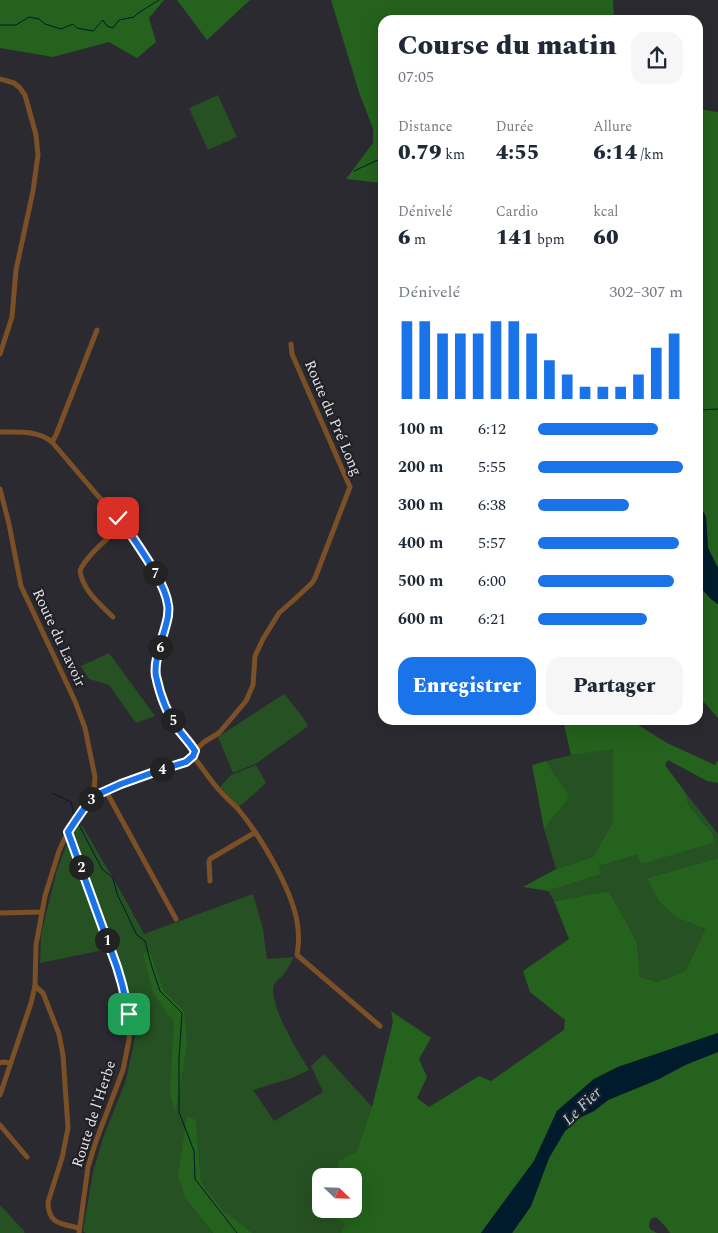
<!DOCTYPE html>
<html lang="fr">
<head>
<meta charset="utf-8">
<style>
	:root { --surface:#fff; --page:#f6f6f7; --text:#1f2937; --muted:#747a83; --accent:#1a73e8 }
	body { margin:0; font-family:Spectral,serif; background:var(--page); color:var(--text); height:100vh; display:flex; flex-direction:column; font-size:19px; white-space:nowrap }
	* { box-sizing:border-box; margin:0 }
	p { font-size:16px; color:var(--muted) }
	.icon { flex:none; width:28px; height:28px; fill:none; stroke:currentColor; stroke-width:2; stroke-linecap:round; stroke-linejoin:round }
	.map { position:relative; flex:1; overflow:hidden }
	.details { position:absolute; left:378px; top:15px; width:325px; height:710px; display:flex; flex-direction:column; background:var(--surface); border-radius:15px; box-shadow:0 5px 20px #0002 }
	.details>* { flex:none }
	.needle { width:32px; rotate:113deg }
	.tools { position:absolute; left:312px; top:1168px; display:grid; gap:10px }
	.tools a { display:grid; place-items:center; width:50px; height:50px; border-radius:10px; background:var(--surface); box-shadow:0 5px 20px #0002; font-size:25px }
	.pin { position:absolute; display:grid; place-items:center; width:42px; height:42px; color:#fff; margin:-21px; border-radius:10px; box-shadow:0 2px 8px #0006 }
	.km { position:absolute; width:25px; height:25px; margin:-12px; border-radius:50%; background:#222; color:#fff; font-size:14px; line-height:25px; text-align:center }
	.round { display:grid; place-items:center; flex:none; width:52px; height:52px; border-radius:15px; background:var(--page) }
	.summary { display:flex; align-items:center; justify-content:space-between; height:85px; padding:0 20px }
	h1 { font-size:28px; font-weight:800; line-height:38px }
	.stats { display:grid; grid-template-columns:repeat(3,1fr); gap:8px; height:85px; padding:5px 20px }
	.stats div { display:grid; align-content:center }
	.stats b { font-size:21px; font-weight:800 }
	.stats small { font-size:14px; font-weight:400 }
	.stats p { font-size:14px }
	.chart { height:140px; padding:10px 20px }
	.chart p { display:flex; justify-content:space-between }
	.chart svg { width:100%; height:90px; margin-top:5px; stroke:var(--accent); stroke-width:6 }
	.cta { display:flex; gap:10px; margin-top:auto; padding:10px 20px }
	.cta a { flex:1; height:58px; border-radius:15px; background:var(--accent); color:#fff; font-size:20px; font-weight:800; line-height:58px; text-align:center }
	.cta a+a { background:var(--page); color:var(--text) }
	ul { padding:0 20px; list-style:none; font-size:16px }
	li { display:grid; grid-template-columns:80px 60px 1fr; align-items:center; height:38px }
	li i { height:12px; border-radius:6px; background:var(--accent) }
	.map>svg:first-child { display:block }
</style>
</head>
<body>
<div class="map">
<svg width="718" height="1233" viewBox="0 0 718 1233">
	<rect width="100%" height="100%" fill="#2b2a30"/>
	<g fill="#265122">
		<path d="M 218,95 L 237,137 L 208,150 L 189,108 Z"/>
		<path d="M 109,653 L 155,716 L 136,723 L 109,685 L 89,679 L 81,666 Z"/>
		<path d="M 284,694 L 302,716 L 308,726 L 257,763 L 233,773 L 218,737 Z"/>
		<path d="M 613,748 L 613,822 L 593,857 L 556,869 L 544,829 L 570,797 L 546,761 L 571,755 Z"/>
		<path d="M 256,765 L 266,783 L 239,807 L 220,787 L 231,775 Z"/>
		<path d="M 685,792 L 718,834 L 718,858 L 647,878 L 677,918 L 705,929 L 686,970 L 658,982 L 640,977 L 637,942 L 609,891 L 554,901 L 548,891 L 602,874 L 599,866 L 637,855 L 641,864 L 713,834 L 689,806 Z"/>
		<path d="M 78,823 L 83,827 L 124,897 L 144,934 L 253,894 L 263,929 L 267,959 L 294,957 C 291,962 288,969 284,974 C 281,978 276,980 274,985 C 268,1004 299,1053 309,1070 L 292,1078 L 253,1090 L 274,1121 L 323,1092 L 311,1066 L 324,1054 L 372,1107 L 356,1152 L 338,1161 L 336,1176 L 321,1176 L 321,1209 L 340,1209 L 341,1211 L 330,1215 L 345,1224 L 341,1233 L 253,1233 L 222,1211 L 201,1182 L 196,1120 L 186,1199 L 213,1233 L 86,1233 L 83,1231 L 93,1172 L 103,1138 L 126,1080 L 136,1033 L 132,1009 L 113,948 L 40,963 L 41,934 L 57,870 L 67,843 Z"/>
		<path d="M 0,1205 L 25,1232 L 24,1233 L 0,1233 Z"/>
	</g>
	<g fill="#24621d">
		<path d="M 0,0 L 164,0 L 149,18 L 156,42 L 137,58 L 109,42 L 53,57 L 0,48 Z"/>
		<path d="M 177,0 L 250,0 L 207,40 Z"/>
		<path d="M 331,0 L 613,0 L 614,20 L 382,20 L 382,183 L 346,179 L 373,143 L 373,129 L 359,92 Z"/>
		<path d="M 698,109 L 718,112 L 718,568 L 708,548 L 706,517 L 698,501 Z"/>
		<path d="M 698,585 L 711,599 L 718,604 L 718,718 L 703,701 L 698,697 Z"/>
		<path d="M 563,720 L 634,720 L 635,723 L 667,743 L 715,765 L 718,760 L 718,783 L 707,781 L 668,760 L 665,765 L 685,792 L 689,806 L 713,834 L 713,843 L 641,864 L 637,855 L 599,866 L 602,874 L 548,891 L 523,887 L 556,869 L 593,857 L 613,822 L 613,749 L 571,755 Z"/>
		<path d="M 546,761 L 570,797 L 544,829 L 532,765 Z"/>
		<path d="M 718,858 L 718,1033 L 618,1067 L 594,1079 L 557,1111 L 534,1161 L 481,1233 L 341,1233 L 345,1224 L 330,1215 L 340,1211 L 340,1209 L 354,1209 L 354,1176 L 336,1176 L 338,1161 L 356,1152 L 372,1107 L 393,1022 L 391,1011 L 431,1038 L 419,1059 L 427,1077 L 417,1098 L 429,1107 L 479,1076 L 491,1081 L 564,1030 L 565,1020 L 530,992 L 523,971 L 569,939 L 554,901 L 609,891 L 637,942 L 640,977 L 658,982 L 686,970 L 705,929 L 677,918 L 659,901 L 647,878 Z"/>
		<path d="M 150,952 L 164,991 L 184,1011 L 187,1045 L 175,1114 L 170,1092 L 174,1022 L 153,993 L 143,953 Z"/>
		<path d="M 718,1052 L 718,1233 L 670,1233 L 666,1227 L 656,1217 L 651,1219 L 649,1225 L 650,1229 L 657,1233 L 512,1233 L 531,1206 L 549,1158 L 565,1131 L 579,1118 L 594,1111 L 608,1100 L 659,1079 L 685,1065 Z"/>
		<path d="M 187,1116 L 196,1120 L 201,1182 L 223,1211 L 253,1233 L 213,1233 L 186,1199 L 178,1176 Z"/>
	</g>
	<g fill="#001c2c">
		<path d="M 698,501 L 706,517 L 708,548 L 718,568 L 718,604 L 711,599 L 698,585 Z"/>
		<path d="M 718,1033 L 718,1052 L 685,1065 L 659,1079 L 608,1100 L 594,1111 L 579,1118 L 565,1131 L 549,1158 L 531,1206 L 512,1233 L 481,1233 L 534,1161 L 557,1111 L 594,1079 L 618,1067 Z"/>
	</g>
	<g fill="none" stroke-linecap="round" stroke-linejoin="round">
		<g stroke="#001c2c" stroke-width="1">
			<path d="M 0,25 L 16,25 L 29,17 L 39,19 L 45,24 L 61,29 L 73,24 L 77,28 L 93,31 L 103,20 L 107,26 L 113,28 L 119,20 L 134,17 L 138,13 L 159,0"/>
			<path d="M 354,171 L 382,158"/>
			<path d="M 698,410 L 718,409"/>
			<path d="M 52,793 L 71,802 L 74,814"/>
			<path d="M 78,823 L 102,869 L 113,878 L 117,894 L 137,935 L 145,941 L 151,964 L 160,991 L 182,1013 L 179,1059 L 179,1112 L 194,1151 L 195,1179 L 237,1233"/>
		</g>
		<g stroke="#7b5026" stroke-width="5">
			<path d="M 0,79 L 14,83 L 20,88 L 25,95 L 36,135 L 38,155 L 33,191 L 16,270 L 12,317 L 0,354"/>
			<path d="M 0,432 C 17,432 38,430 52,442 L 98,496 L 124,524 L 155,572 L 165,593 L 169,608 L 157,660 L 156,674 L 160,692 L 167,709 L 177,728 L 192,746 L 195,751 L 193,756 L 186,762 L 160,770 L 121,783 L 92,797"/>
			<path d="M 52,442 L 56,435 L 97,330"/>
			<path d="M 0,489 L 9,524 L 21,586 L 75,701 L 85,728 L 95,777 L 94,790 L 92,797 L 76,819 L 64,840 L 59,851 L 45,896 L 36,945 L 35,986 L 31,1003 L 0,1095"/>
			<path d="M 113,617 C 100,604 83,591 80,571 C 84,558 112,534 124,524"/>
			<path d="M 195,751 L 204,742 L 219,733 L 246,701 L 253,685 L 255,656 L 263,639 L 279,613 L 296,598 L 312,583 L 315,578 L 350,487 L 292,354 L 291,344"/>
			<path d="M 193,756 C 200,765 207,775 214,784 C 221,793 230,801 238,809 C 260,835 291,888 297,921 C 299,932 299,944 297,955 L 380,1026"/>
			<path d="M 106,791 L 176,919"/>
			<path d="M 68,832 L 117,967 L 122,984 L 129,1014 L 130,1023 L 129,1040 L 123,1070 L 96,1141 L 88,1167 L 79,1233"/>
			<path d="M 210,881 L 209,862 L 210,859 L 254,833"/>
			<path d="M 0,913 L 41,912"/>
			<path d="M 35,986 L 43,993 L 59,1034 L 63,1055 L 68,1128 L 62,1158 L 48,1202 C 48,1224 61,1224 79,1228"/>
			<path d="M 0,1063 L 3,1062 L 11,1063"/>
			<path d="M 0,1125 L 27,1157"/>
		</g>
	</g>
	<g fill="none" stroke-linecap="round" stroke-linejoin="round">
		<g stroke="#fff" stroke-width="10">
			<path id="route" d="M 118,518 L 124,524 C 137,545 165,581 168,605 C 169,608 168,612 168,616 C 165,633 153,660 156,676 C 160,695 167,714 178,729 C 184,737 190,743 195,751 L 193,756 L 186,762 L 160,770 L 121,784 L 92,797 L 76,820 L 68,832 L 117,967 L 122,984 L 129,1014"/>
		</g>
		<use href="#route" stroke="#1a73e8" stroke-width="6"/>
	</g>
	<g text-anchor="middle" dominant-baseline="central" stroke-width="4.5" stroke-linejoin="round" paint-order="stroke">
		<g font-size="15" fill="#e3e3e7" stroke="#212026">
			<text transform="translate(333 418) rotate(67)">Route du Pré Long</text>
			<text transform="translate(59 638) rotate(65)">Route du Lavoir</text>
			<text transform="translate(94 1114) rotate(-72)">Route de l'Herbe</text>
		</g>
		<g font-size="16" font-style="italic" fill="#acd9f4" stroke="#212026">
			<text transform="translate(582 1106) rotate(-44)">Le Fier</text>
		</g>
	</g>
</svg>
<div class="tools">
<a><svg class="needle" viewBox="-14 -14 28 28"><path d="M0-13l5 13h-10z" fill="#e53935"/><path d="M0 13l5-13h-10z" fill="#747a83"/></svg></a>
</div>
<div class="pin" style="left:129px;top:1014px;background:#1e9e55"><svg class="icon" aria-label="arrive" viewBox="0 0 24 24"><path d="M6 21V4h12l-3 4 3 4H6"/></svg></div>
<div class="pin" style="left:118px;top:518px;background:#d93025"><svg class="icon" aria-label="check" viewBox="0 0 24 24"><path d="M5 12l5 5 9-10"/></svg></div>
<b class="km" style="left:107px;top:940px">1</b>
<b class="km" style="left:81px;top:867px">2</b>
<b class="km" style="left:91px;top:799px">3</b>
<b class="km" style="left:162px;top:769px">4</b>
<b class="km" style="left:173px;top:720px">5</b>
<b class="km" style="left:160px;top:647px">6</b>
<b class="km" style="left:155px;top:573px">7</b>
<section class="details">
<div class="summary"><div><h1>Course du matin</h1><p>07:05</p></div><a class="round"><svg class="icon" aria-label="share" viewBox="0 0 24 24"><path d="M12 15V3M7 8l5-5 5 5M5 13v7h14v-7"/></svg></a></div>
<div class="stats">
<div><p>Distance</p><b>0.79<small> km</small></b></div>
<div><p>Durée</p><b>4:55</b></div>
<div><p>Allure</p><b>6:14<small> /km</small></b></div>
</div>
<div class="stats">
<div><p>Dénivelé</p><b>6<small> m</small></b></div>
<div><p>Cardio</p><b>141<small> bpm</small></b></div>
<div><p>kcal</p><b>60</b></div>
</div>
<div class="chart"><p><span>Dénivelé</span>302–307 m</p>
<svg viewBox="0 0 160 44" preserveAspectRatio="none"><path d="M5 44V6M15 44V6M25 44V12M35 44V12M45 44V12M55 44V6M65 44V6M75 44V12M85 44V25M95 44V32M105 44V38M115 44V38M125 44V38M135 44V32M145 44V19M155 44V12"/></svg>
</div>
<ul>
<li><b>100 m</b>6:12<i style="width:83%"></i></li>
<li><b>200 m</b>5:55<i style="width:100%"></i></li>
<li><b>300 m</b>6:38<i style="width:63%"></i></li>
<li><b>400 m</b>5:57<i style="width:97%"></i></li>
<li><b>500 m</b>6:00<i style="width:94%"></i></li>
<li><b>600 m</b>6:21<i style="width:75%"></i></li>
</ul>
<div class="cta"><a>Enregistrer</a><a>Partager</a></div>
</section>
</div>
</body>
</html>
